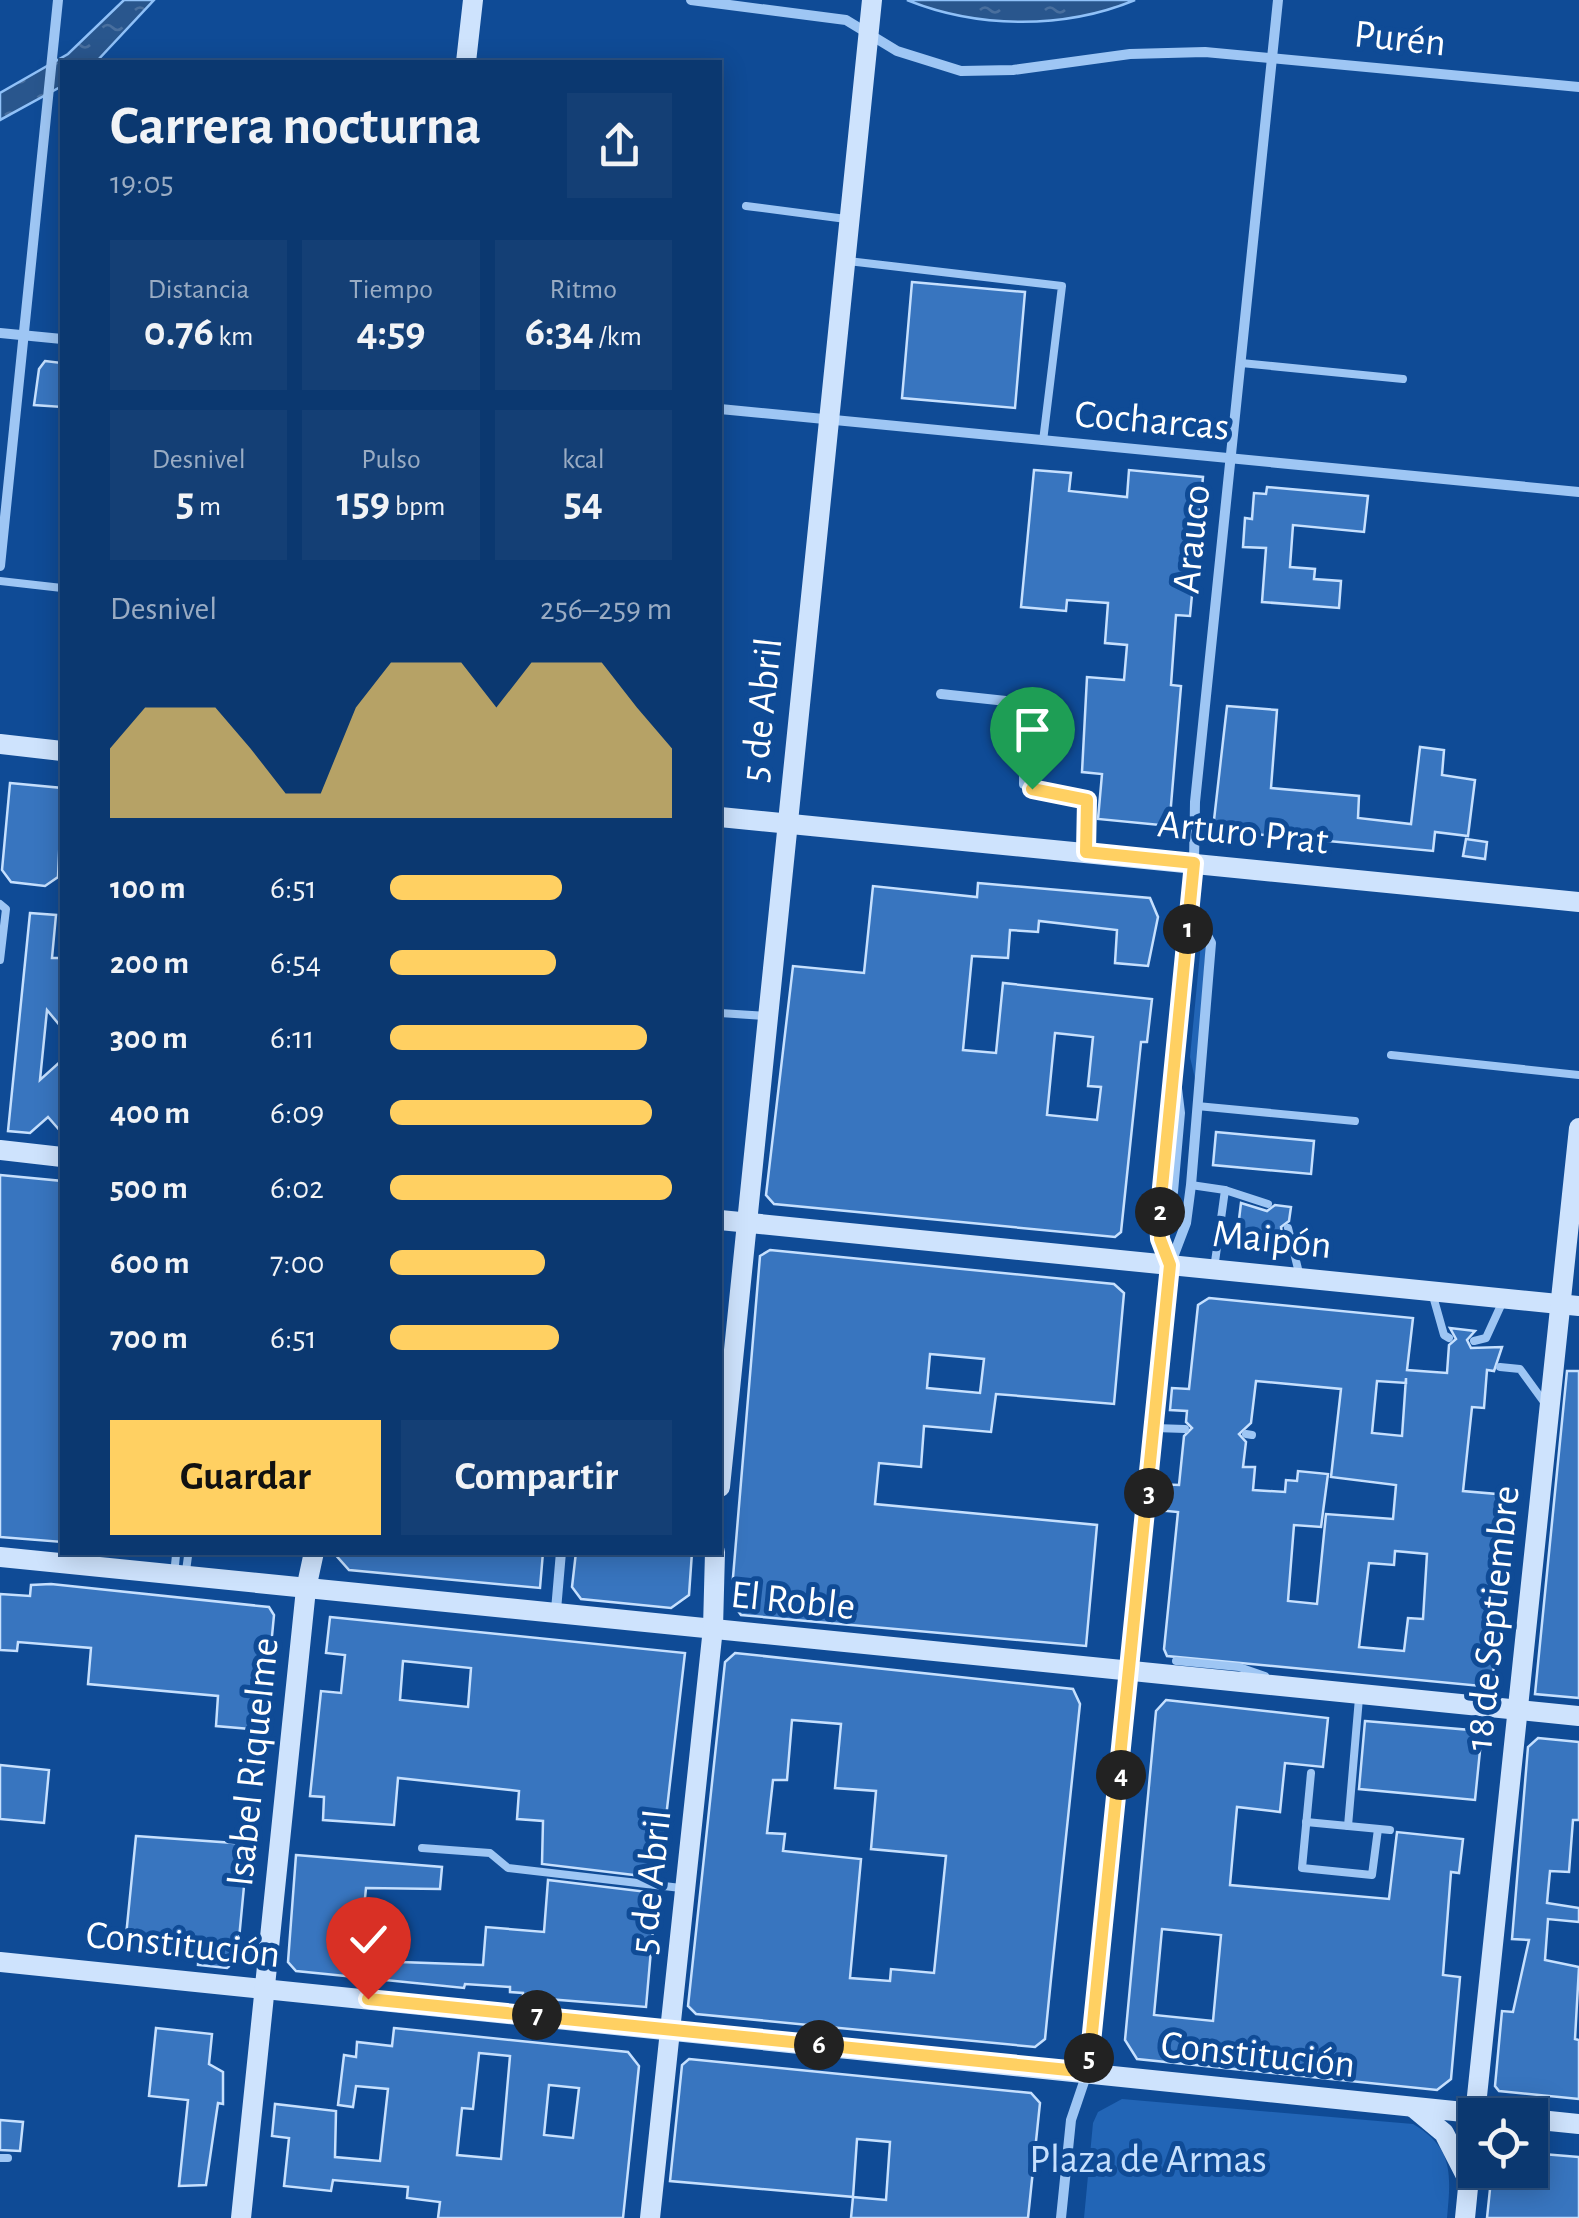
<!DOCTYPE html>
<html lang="es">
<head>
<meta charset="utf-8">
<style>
	:root { --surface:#0b3870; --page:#143f75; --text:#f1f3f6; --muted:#9aacc3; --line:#2b5283; --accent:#ffd062 }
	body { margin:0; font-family:"Alegreya Sans",sans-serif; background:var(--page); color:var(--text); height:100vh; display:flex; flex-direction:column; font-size:38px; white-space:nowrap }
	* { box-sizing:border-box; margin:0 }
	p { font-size:32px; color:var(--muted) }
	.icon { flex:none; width:55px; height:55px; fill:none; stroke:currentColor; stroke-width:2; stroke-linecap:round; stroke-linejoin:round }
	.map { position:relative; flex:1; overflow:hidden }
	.details { position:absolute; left:60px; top:60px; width:662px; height:1495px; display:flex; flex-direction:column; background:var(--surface); border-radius:0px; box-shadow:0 5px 25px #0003,0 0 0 2px var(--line) }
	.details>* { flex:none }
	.tools { position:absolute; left:1458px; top:2098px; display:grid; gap:20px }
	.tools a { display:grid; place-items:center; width:90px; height:90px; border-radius:0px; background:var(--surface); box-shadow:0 5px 25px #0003,0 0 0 2px var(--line); font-size:50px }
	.pin { position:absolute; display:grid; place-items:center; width:85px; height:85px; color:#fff; margin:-102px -42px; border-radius:50% 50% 50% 0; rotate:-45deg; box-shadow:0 0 10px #0007 }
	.pin .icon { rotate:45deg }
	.km { position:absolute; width:50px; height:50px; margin:-25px; border-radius:50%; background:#222; color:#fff; font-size:28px; line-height:50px; text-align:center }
	.round { display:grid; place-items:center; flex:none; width:105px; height:105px; border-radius:0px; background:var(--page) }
	.summary { display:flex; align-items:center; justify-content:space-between; height:170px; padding:0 50px }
	h1 { font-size:55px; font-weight:600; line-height:75px }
	.figures { display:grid; grid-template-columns:repeat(3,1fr); gap:15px; height:170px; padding:10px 50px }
	.figures div { display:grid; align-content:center; border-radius:0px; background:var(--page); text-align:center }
	.figures b { font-size:42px; font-weight:600 }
	.figures small { font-size:28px; font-weight:400 }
	.figures p { font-size:28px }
	.chart { height:280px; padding:20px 50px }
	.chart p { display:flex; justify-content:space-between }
	.chart svg { width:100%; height:180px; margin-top:10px; fill:var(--accent); opacity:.7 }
	.button { display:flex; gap:20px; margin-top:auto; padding:20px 50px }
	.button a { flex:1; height:115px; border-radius:0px; background:var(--accent); color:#111; font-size:40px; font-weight:600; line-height:115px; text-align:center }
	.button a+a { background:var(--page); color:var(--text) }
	ul { padding:0 50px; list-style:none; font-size:32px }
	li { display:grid; grid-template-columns:160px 120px 1fr; align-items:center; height:75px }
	li i { height:25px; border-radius:12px; background:var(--accent) }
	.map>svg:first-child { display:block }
</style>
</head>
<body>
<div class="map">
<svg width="1579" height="2218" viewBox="0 0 1579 2218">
	<defs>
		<pattern id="water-ripples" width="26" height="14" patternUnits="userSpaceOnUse" patternTransform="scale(2.5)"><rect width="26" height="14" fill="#29568d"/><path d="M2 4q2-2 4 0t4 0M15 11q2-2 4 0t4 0" fill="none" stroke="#496f9e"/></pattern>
	</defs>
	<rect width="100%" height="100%" fill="#0f4b96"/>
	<g fill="#2265b6">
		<path d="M 1201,943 L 1206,944 L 1196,1083 L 1190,1057 Z"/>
		<path d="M 1122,2099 L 1413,2124 C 1454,2148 1451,2175 1447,2218 L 1084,2218 L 1093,2123 L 1098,2112 Z"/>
	</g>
	<g fill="url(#water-ripples)" stroke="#90c1f8" stroke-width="2.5">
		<path d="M 124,0 L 154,0 L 96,62 L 62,62 L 62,86 L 0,120 L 0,93 L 68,54 Z"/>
		<path d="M 907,0 L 1135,0 C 1065,29 979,29 907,0 Z"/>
	</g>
	<g fill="#3875bf" stroke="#c6e0fe" stroke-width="2.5" fill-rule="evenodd">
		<path d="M 912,282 L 1025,292 L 1015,408 L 902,398 Z"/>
		<path d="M 45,361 L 62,363 L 62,407 L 34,405 L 39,369 Z"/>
		<path d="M 1034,470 L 1071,473 L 1069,491 L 1127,497 L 1129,470 L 1203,477 L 1190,616 L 1176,615 L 1171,685 L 1181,686 L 1170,817 L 1160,825 L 1098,819 L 1102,774 L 1082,772 L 1087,677 L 1124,680 L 1127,645 L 1105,643 L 1108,603 L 1067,600 L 1066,611 L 1021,607 Z"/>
		<path d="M 1267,487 L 1368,496 L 1364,532 L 1293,525 L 1290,567 L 1315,569 L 1314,579 L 1341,581 L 1339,608 L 1262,602 L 1266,548 L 1243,547 L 1245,518 L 1252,519 L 1254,493 L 1266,494 Z"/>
		<path d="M 1227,706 L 1277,710 L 1271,788 L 1359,796 L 1358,818 L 1411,824 L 1420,747 L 1444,750 L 1442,775 L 1475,780 L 1468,836 L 1435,832 L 1433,851 L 1223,831 L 1214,820 Z"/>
		<path d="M 10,783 L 62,788 L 58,877 L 45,886 L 11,882 L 2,870 Z"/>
		<path d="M 1466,839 L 1487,842 L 1485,859 L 1463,856 Z"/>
		<path d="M 978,883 L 1150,898 L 1158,917 L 1148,966 L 1115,963 L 1117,930 L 1039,921 L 1038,932 L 1010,930 L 1008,958 L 972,956 L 963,1050 L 996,1053 L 1003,983 L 1152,999 L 1147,1042 L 1141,1042 L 1121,1232 L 1115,1237 L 774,1204 L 766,1195 L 793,966 L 864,973 L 873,886 L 977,897 ZM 1055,1033 L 1093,1037 L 1088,1086 L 1101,1087 L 1097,1120 L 1047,1115 Z"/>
		<path d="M 30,913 L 56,915 L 52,958 L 62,958 L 62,1028 L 47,1010 L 40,1080 L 62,1060 L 62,1133 L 48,1117 L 30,1133 L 8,1131 Z"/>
		<path d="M 1216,1132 L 1314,1141 L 1311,1174 L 1213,1165 Z"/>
		<path d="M 0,1175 L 62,1181 L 62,1542 L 0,1537 Z"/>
		<path d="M 1241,1203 L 1267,1211 L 1275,1205 L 1291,1207 L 1289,1221 L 1281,1227 L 1285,1250 L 1236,1244 Z"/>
		<path d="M 770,1250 L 1114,1284 L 1124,1293 L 1114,1404 L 996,1394 L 991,1432 L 924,1426 L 921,1467 L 879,1463 L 875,1504 L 1097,1525 L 1086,1646 L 741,1615 L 731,1601 L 760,1256 ZM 930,1354 L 984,1359 L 980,1393 L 927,1388 Z"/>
		<path d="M 1209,1298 L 1413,1318 L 1407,1370 L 1447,1373 L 1449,1345 L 1456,1339 L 1450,1328 L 1475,1331 L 1467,1340 L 1471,1348 L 1502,1347 L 1494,1371 L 1487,1370 L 1484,1408 L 1472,1407 L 1463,1491 L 1508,1495 L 1493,1676 L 1481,1686 L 1167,1656 L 1164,1649 L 1178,1512 L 1157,1510 L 1156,1484 L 1179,1485 L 1184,1436 L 1192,1428 L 1186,1422 L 1187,1411 L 1170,1410 L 1172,1388 L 1189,1389 L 1198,1305 ZM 1406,1378 L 1402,1436 L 1372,1433 L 1377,1381 L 1406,1383 ZM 1256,1381 L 1341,1389 L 1331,1477 L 1396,1485 L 1393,1519 L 1326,1514 L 1317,1604 L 1288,1601 L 1294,1525 L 1321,1527 L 1328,1474 L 1298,1471 L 1297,1481 L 1286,1480 L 1285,1492 L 1253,1490 L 1255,1467 L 1243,1467 L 1246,1442 L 1239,1434 L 1251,1423 ZM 1395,1551 L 1427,1554 L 1423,1619 L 1408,1618 L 1404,1651 L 1359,1647 L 1369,1563 L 1394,1565 Z"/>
		<path d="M 1567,1371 L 1579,1371 L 1579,1698 L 1535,1694 Z"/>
		<path d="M 333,1552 L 543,1552 L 540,1588 L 349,1570 Z"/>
		<path d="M 576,1552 L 692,1552 L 689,1595 L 671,1608 L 581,1599 L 572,1587 Z"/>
		<path d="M 51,1584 L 269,1607 L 274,1615 L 263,1730 L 216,1726 L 218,1696 L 88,1684 L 91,1648 L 18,1642 L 17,1651 L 0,1650 L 0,1594 L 30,1596 L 31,1585 Z"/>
		<path d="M 330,1617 L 685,1653 L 659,1878 L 542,1864 L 543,1821 L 517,1819 L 519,1791 L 398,1778 L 394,1825 L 323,1820 L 324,1797 L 310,1796 L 321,1691 L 341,1693 L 345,1655 L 326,1653 ZM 403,1661 L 471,1668 L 468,1707 L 400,1700 Z"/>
		<path d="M 735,1653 L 1073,1689 L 1080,1704 L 1051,1979 L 1045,2039 L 1035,2047 L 696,2014 L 688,2006 L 725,1662 ZM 792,1720 L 841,1724 L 835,1788 L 876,1791 L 871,1849 L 946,1856 L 934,1973 L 891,1969 L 890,1981 L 850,1978 L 861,1859 L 783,1851 L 785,1834 L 767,1833 L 773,1780 L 787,1780 Z"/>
		<path d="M 1166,1700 L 1328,1718 L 1323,1767 L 1285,1763 L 1280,1812 L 1237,1807 L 1230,1885 L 1389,1899 L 1397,1832 L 1463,1839 L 1459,1873 L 1451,1872 L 1443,1975 L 1460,1977 L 1451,2079 L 1437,2090 L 1137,2059 L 1125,2040 L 1156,1711 ZM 1162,1929 L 1221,1935 L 1213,2021 L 1154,2015 Z"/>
		<path d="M 1365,1721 L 1482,1731 L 1475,1800 L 1359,1789 Z"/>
		<path d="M 1538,1738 L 1579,1742 L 1579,1820 L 1573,1820 L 1569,1872 L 1550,1871 L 1547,1903 L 1579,1908 L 1579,1922 L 1548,1919 L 1545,1960 L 1579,1967 L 1575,2039 L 1579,2040 L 1579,2099 L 1499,2091 L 1495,2086 L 1502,2011 L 1513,2012 L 1529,1940 L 1512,1939 L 1528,1747 Z"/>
		<path d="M 0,1765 L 49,1770 L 44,1823 L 0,1819 Z"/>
		<path d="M 136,1836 L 248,1844 L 237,1960 L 227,1968 L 198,1965 L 199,1947 L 125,1946 Z"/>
		<path d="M 296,1855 L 442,1867 L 440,1889 L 366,1888 L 360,1950 L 401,1955 L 401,1962 L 483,1965 L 486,1927 L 544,1932 L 548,1880 L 656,1893 L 646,2007 L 523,1997 L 523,1993 L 510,1992 L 510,1987 L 465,1984 L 464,1988 L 296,1971 L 288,1962 Z"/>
		<path d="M 156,2028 L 212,2034 L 209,2064 L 223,2072 L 223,2104 L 218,2103 L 206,2185 L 179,2186 L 188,2100 L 149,2096 Z"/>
		<path d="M 394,2028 L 628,2052 L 639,2066 L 623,2218 L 438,2218 L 440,2202 L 407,2198 L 408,2187 L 333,2180 L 331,2191 L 284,2186 L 289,2138 L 272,2136 L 275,2104 L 336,2111 L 335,2157 L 380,2161 L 388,2089 L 356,2086 L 353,2107 L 338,2105 L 344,2055 L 356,2057 L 357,2042 L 392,2046 ZM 479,2053 L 510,2056 L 501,2159 L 457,2155 L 462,2108 L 473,2109 ZM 549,2085 L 579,2088 L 573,2138 L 544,2135 Z"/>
		<path d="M 689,2059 L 1031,2093 L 1040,2103 L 1028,2218 L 851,2218 L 853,2197 L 670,2181 L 682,2065 ZM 857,2139 L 890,2142 L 886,2200 L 853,2197 Z"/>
		<path d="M 0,2120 L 23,2122 L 20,2151 L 0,2150 Z"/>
		<path d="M 1530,2153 L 1579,2157 L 1579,2218 L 1487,2218 L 1492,2170 L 1530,2170 Z"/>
	</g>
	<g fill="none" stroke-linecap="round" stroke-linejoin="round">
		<g stroke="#9ec6f4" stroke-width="8">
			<path d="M 746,206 L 846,219"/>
			<path d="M 848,261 L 1062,286 L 1043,441"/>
			<path d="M 1241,363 L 1403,379"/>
			<path d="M 0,581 L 62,588"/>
			<path d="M 0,904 L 6,909 L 0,960"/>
			<path d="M 720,1013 L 766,1016"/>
			<path d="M 1391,1055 L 1579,1075"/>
			<path d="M 1197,1106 L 1355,1121"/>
			<path d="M 1191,1185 L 1225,1190 L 1214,1269"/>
			<path d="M 1225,1190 L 1268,1204"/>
			<path d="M 1174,1192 L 1181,1113 L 1176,1072"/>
			<path d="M 1288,1228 L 1300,1277"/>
			<path d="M 1433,1296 L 1444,1335 L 1449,1338"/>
			<path d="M 1474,1341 L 1486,1338 L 1502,1303"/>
			<path d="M 1500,1367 L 1520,1369 L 1544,1402"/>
			<path d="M 1155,1428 L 1185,1429"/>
			<path d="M 1246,1434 L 1252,1435"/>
			<path d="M 186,1571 L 188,1556"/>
			<path d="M 174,1575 L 176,1555"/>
			<path d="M 1176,1661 L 1239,1667 L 1265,1676"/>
			<path d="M 1311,1773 L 1302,1868 L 1372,1875 L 1378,1829"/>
			<path d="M 1306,1822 L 1390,1830"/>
			<path d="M 1348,1826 L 1359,1698"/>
			<path d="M 422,1848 L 490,1853 L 508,1868 L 681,1888"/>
			<path d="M 0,2158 L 8,2158"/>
		</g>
		<g stroke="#9ec6f4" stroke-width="10">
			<path d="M 691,0 L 846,20 L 897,51 L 961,71 L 1013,70 L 1130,54 L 1205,52 L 1579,87"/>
			<path d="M 0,333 L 62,339"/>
			<path d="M 720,409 L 1579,492"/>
			<path d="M 0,566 L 58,0"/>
			<path d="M 941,694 L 1025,703 L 1024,784 L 1087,800 L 1085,852"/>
			<path d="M 1170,1264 L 1160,1239 L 1159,1218 L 1194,863 L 1195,802 L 1278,0"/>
			<path d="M 556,1610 L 561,1552"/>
			<path d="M 1061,2218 L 1071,2120 L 1087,2073 L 1170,1265 L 1186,1223 L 1191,1185 L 1211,943 L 1190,905"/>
		</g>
		<g stroke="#cee3fd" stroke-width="20">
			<path d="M 466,62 L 473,0"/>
			<path d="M 0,744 L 62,751"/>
			<path d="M 720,817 L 1579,902"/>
			<path d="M 0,1150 L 62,1157"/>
			<path d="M 720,1220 L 1579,1306"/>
			<path d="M 720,1487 L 872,0"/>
			<path d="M 0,1557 L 1579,1716"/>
			<path d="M 0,1962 L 1493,2115"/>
			<path d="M 1414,2108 L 1444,2133 L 1467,2178"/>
			<path d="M 1475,2115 L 1579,1128"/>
			<path d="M 1530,2119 L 1579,2124"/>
			<path d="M 241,2218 L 306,1589 L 314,1552"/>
			<path d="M 650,2218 L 713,1628 L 715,1552"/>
			<path d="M 1465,2218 L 1475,2117"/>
		</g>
	</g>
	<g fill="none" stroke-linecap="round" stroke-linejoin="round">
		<g stroke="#fff" stroke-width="20">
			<path id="route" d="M 368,1999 L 1088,2072 L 1170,1265 L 1160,1239 L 1159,1218 L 1194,863 L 1086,852 L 1087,800 L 1032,789"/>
		</g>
		<use href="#route" stroke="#ffd062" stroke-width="12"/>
	</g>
	<g text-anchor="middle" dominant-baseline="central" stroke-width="10" stroke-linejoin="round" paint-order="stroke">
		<g font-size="40" fill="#fff" stroke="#0f4b96">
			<text transform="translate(1400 39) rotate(6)">Purén</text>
			<text transform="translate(1152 421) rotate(5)">Cocharcas</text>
			<text transform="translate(1192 539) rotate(-84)">Arauco</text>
			<text transform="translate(762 710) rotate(-84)">5 de Abril</text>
			<text transform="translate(1243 833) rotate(6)">Arturo Prat</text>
			<text transform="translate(1272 1240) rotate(6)">Maipón</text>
			<text transform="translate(793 1601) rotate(6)">El Roble</text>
			<text transform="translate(1493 1618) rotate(-84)">18 de Septiembre</text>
			<text transform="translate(253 1762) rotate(-84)">Isabel Riquelme</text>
			<text transform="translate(651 1882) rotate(-84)">5 de Abril</text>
			<text transform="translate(183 1945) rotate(6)">Constitución</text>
			<text transform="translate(1258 2055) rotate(6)">Constitución</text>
		</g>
		<g font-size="40" fill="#c6e0fe" stroke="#0f4b96">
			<text x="1148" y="2160">Plaza de Armas</text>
		</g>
	</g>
</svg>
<div class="tools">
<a><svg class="icon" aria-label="locate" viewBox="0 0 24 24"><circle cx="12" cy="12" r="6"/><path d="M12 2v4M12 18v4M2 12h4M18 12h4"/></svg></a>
</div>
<div class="pin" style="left:1032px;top:789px;background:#1e9e55"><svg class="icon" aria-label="arrive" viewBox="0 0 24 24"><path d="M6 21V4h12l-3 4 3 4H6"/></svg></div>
<div class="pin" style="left:368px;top:1999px;background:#d93025"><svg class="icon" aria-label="check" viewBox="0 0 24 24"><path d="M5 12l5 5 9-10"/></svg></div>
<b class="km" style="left:1188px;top:929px">1</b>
<b class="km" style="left:1160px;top:1212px">2</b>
<b class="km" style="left:1149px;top:1493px">3</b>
<b class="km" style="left:1121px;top:1775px">4</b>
<b class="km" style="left:1089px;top:2058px">5</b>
<b class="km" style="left:819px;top:2045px">6</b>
<b class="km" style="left:537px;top:2015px">7</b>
<section class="details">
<div class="summary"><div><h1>Carrera nocturna</h1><p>19:05</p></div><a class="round"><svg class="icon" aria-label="share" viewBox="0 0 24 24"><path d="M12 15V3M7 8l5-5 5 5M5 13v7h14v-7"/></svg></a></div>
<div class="figures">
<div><p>Distancia</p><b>0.76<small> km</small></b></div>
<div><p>Tiempo</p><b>4:59</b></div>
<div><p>Ritmo</p><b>6:34<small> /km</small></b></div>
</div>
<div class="figures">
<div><p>Desnivel</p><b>5<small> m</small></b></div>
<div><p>Pulso</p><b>159<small> bpm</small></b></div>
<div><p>kcal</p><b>54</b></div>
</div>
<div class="chart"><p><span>Desnivel</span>256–259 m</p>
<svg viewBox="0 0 160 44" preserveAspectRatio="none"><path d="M0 44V27L10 17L20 17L30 17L40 27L50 38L60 38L70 17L80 6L90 6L100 6L110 17L120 6L130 6L140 6L150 17L160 27V44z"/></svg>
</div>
<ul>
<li><b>100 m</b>6:51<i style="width:61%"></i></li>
<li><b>200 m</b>6:54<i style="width:59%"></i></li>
<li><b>300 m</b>6:11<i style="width:91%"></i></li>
<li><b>400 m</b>6:09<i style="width:93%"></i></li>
<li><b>500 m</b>6:02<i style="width:100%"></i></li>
<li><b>600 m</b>7:00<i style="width:55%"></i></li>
<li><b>700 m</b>6:51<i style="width:60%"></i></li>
</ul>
<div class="button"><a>Guardar</a><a>Compartir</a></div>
</section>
</div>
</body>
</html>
